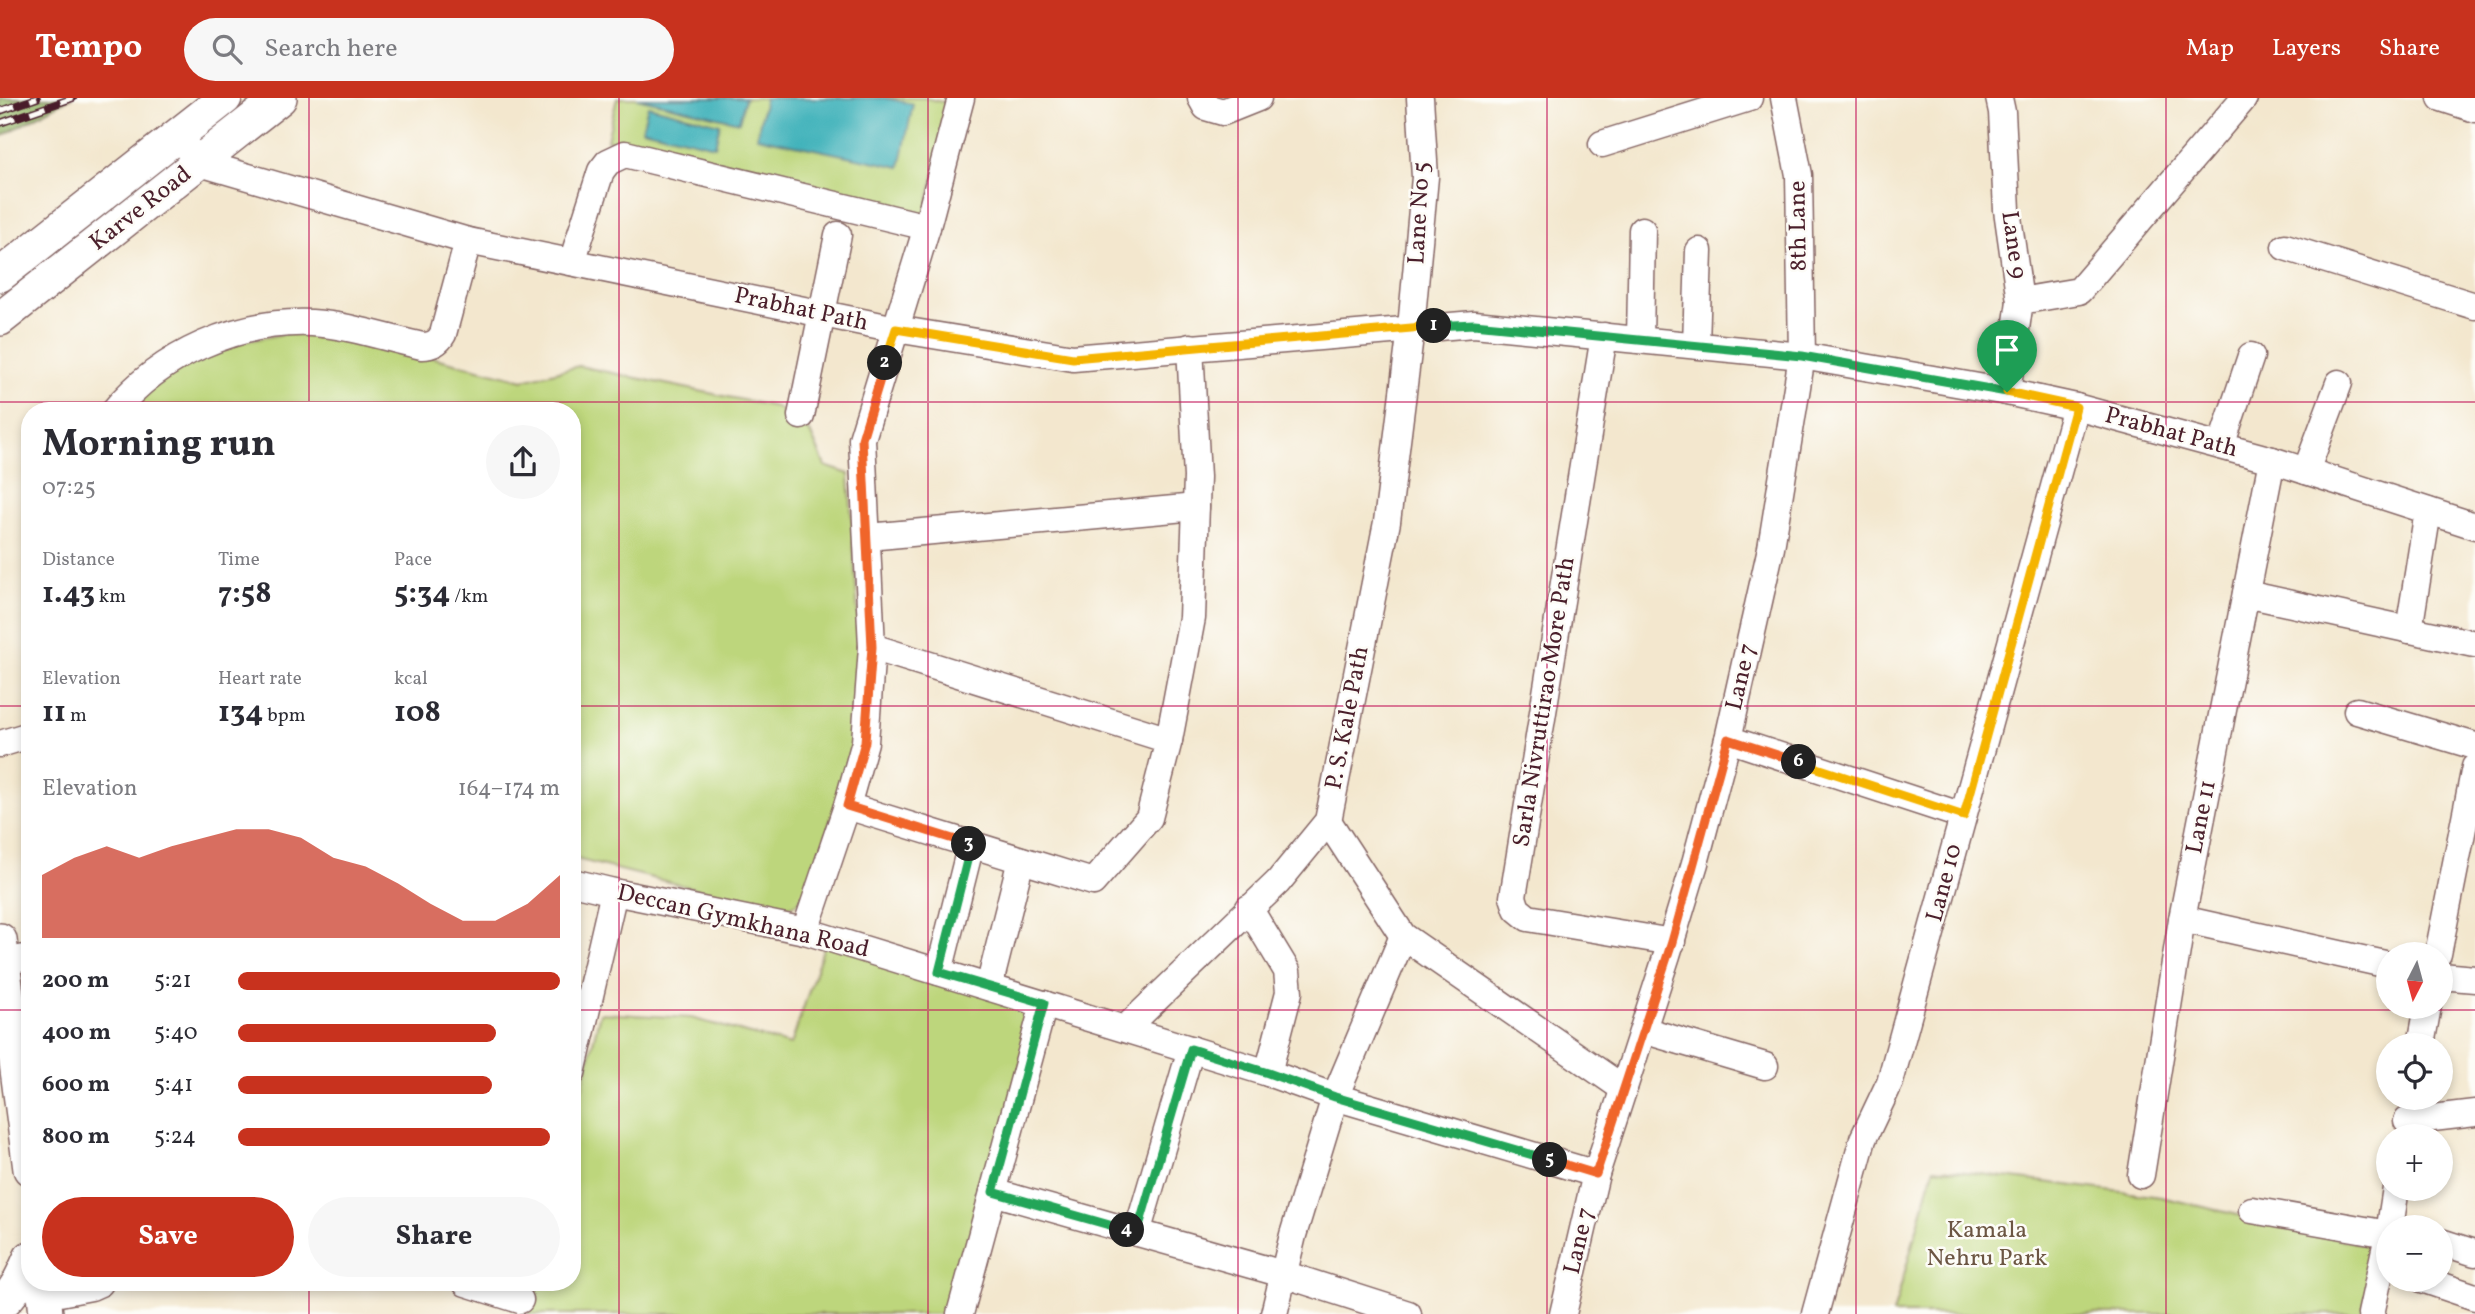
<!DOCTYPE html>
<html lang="en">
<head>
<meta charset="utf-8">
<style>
	:root { --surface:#fff; --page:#f7f7f7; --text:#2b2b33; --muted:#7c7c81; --accent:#c8321e }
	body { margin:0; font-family:Vollkorn,serif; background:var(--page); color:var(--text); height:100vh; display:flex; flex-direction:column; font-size:26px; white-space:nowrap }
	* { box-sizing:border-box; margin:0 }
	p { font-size:23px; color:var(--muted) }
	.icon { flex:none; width:38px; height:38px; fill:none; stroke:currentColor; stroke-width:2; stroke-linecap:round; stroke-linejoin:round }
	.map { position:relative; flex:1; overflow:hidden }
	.sheet { position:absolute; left:21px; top:304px; width:560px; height:889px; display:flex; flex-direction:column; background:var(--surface); border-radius:28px; box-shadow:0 4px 10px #0003 }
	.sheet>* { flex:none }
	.needle { width:46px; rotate:186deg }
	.tools { position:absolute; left:2376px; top:844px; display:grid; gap:14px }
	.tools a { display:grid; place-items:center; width:77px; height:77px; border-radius:50%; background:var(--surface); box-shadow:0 4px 10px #0003; font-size:35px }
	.pin { position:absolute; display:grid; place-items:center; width:60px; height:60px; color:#fff; margin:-72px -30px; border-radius:50% 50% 50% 0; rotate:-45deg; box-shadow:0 0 7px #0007 }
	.pin .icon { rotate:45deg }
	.km { position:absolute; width:35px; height:35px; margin:-18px; border-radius:50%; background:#222; color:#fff; font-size:19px; line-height:35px; text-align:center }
	.round { display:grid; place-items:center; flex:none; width:74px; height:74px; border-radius:37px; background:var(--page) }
	.head { display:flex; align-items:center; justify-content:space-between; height:119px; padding:0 21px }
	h1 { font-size:38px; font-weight:700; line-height:52px }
	.stats { display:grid; grid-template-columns:repeat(3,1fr); gap:10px; height:119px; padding:7px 21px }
	.stats div { display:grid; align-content:center }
	.stats b { font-size:30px; font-weight:700 }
	.stats small { font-size:19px; font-weight:400 }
	.stats p { font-size:19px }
	.chart { height:196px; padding:14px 21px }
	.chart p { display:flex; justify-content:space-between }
	.chart svg { width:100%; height:126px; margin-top:7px; fill:var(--accent); opacity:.7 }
	.cta { display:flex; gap:14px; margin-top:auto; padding:14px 21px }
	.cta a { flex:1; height:80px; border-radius:42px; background:var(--accent); color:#fff; font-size:28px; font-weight:700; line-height:80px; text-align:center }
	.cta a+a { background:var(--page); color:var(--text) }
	ul { padding:0 21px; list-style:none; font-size:23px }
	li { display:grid; grid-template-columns:112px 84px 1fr; align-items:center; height:52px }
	li i { height:18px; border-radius:9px; background:var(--accent) }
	header { display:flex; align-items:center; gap:42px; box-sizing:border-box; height:98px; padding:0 35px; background:var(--accent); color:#fff }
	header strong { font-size:33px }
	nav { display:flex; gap:38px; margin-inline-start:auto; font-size:24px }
	.search { width:490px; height:63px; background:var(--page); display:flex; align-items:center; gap:18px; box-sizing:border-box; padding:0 24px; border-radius:38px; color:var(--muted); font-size:26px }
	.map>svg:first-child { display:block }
</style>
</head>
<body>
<header>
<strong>Tempo</strong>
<div class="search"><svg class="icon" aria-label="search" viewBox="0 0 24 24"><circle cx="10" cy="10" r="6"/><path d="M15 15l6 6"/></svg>Search here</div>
<nav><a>Map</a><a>Layers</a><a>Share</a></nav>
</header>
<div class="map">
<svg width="2475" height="1216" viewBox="0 0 2475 1216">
	<rect width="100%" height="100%" fill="#fdfcf7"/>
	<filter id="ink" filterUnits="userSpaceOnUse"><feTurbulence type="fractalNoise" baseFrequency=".0143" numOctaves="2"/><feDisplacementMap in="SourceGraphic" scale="14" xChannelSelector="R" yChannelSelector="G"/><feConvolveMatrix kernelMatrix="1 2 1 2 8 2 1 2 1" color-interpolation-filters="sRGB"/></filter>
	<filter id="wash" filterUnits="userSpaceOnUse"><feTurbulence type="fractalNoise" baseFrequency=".00686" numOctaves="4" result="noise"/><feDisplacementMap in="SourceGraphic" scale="28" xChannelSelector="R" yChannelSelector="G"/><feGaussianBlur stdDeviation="1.57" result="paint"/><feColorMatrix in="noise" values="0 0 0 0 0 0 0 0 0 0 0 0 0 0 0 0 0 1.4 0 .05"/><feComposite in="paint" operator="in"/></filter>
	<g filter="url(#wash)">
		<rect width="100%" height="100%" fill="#f3e7ce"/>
		<g fill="#bdd67b" stroke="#847a53" stroke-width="2">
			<path d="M 617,0 L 925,0 L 951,6 L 925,116 L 607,42 Z"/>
			<path d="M 314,230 L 523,282 L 579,268 L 776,309 L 810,334 L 825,368 L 849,376 L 860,552 L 857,637 L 811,787 C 799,806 796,810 773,810 L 572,760 L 572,313 L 119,313 L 205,251 Z"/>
			<path d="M 825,845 L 1036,909 L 954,1216 L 529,1216 L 536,1185 L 572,1185 L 572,1032 L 600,915 L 691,920 L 791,947 Z"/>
			<path d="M 1934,1070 L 2161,1099 L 2375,1149 L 2362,1216 L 1893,1216 Z"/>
		</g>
		<path fill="#96b76b" stroke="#706b4b" stroke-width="2" d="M 0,0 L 70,0 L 0,39 Z"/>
		<g fill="#43b3bb" stroke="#466973" stroke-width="2">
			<path d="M 637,0 L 745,0 L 739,24 Z"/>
			<path d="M 765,0 L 885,0 L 913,6 L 900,69 L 757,39 Z"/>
			<path d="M 648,8 L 720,26 L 715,48 L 642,31 Z"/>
		</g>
	</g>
	<g filter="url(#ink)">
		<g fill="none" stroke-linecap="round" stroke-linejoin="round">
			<g stroke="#856564" stroke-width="29">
				<g id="minor">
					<path d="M 1201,0 L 1206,9 L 1223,14 L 1258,0"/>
					<path d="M 1999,0 L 2002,14 L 2007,112 L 2020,203 L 2007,294"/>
					<path d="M 2441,0 L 2475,11"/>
					<path d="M 177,38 L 200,65 L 468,143 L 896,231 L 1073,260 L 1474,226 L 1802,258 L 2007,294 L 2076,309 L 2272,362 L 2475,428"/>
					<path d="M 1602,46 L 1749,0"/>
					<path d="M 2285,149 L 2475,208"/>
					<path d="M 572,164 L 601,73 L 608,64 L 625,56 L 927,129"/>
					<path d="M 2020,203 L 2079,193 L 2244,0"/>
					<path d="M 1604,238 L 1513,799 L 1517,811 L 1528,820 L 1672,844"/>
					<path d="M 1640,242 L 1642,132"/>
					<path d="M 1696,247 L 1699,153"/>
					<path d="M 114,313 C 161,256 238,222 312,225 C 348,227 386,240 422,248 C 432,248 438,245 443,236 L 468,143"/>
					<path d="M 801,318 L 838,137"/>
					<path d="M 2221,348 L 2251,258"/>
					<path d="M 2306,373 L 2339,285"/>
					<path d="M 868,439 L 1196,409"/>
					<path d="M 2246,496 L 2475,546"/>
					<path d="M 2409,532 L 2428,413"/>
					<path d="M 872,549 L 1169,642"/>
					<path d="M 2357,613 L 2475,648"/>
					<path d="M 1728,641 L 1963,718"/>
					<path d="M 0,646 L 23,639 L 30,641"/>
					<path d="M 847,708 L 1093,784 L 1149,720 L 1169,642 L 1192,520 L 1197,379 L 1190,249"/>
					<path d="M 1328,723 L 1403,838 L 1624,991"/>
					<path d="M 572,784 L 614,794 L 805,833 L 1268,975 L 1335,999 L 1596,1076"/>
					<path d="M 1249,810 L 1287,873 L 1289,894 L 1268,975"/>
					<path d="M 2182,821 L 2389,867"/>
					<path d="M 805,833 L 847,708 L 865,644 L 872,549 L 862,341 L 927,129 L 961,0"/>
					<path d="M 2438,856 L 2475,669"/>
					<path d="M 3,864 L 30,859"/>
					<path d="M 939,874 L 971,746"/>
					<path d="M 2441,878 L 2475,881"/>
					<path d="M 989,889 L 1021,762"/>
					<path d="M 1126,930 L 1278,784 L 1328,723 L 1387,424 L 1411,230 L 1425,79 L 1420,0"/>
					<path d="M 1643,932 L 1765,968"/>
					<path d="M 2421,947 L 2428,908"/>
					<path d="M 572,975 L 614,794"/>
					<path d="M 2407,1023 L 2475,1015"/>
					<path d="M 2141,1077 L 2182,821 L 2272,362"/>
					<path d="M 993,1094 L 1283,1176 L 1408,1216"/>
					<path d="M 2252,1112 L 2388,1136"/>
					<path d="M 2390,1129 L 2396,1090"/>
					<path d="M 1137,1135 L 1191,951"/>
					<path d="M 2441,1144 L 2475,1155"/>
					<path d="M 2422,1181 L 2475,1199"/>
					<path d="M 466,1185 L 520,1202"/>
					<path d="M 44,1198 L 91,1189 L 100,1185"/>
					<path d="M 960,1216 L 1044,906"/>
					<path d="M 1274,1216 L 1293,1137 L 1335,999 L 1403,838"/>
					<path d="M 1563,1216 L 1596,1076 L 1667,857 L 1695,765 L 1728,641 L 1771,450 L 1802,258 L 1799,77 L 1784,0"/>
					<path d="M 1815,1216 L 1863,1041 L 1890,984 L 2076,309"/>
					<path d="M 2371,1216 L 2389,1133"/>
				</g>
			</g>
			<g stroke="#856564" stroke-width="36">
				<g id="major">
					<path d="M 0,177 L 225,0"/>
					<path d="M 0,221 L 280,0"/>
					<path d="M 0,842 L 30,1071"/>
					<path d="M 43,1185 L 46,1216"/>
					<path d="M 0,1206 C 15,1196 23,1176 30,1160"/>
				</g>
			</g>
			<use href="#minor" stroke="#fff" stroke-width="26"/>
			<use href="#major" stroke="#fff" stroke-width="33"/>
			<g stroke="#4a1f2b" stroke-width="8">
				<g id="rail">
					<path d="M 0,13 L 37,0"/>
					<path d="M 0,25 L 73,0"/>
				</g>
			</g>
			<use href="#rail" stroke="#fdfcf7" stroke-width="5" stroke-dasharray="16" stroke-linecap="butt"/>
		</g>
	</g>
	<g fill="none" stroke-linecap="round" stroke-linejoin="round" filter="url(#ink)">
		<g stroke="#fff" stroke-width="14">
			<path id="split-1" d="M 1434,228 L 1474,226 L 1802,258 L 2007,294"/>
		</g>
		<g stroke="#fff" stroke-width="14">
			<path id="split-2" d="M 885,265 L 896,231 L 1073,260 L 1434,228"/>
		</g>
		<g stroke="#fff" stroke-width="14">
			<path id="split-3" d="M 885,265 L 862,341 L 872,549 L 865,644 L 847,708 L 969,746"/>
		</g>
		<g stroke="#fff" stroke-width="14">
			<path id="split-4" d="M 969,746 L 971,747 L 939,874 L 1044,905 L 993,1094 L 1127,1132"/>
		</g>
		<g stroke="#fff" stroke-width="14">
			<path id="split-5" d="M 1127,1132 L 1137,1135 L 1191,951 L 1268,975 L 1335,999 L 1550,1062"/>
		</g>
		<g stroke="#fff" stroke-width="14">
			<path id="split-6" d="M 1550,1062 L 1596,1076 L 1672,844 L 1728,641 L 1799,664"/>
		</g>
		<g stroke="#fff" stroke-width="14">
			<path id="split-7" d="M 1799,664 L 1964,718 L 2076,309 L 2007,294"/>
		</g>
		<use href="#split-1" stroke="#22a559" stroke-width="9"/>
		<use href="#split-2" stroke="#f5b400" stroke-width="9"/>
		<use href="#split-3" stroke="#f0652b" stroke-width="9"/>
		<use href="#split-4" stroke="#22a559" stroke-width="9"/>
		<use href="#split-5" stroke="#22a559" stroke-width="9"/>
		<use href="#split-6" stroke="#f0652b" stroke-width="9"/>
		<use href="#split-7" stroke="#f5b400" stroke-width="9"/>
	</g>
	<path fill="none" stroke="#c2185b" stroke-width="2" stroke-opacity="0.55" d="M 309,0 L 309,313M 619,0 L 619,1216M 928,0 L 928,1216M 1238,0 L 1238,1216M 1547,0 L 1547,1216M 1856,0 L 1856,1216M 2166,0 L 2166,1216M 0,304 L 2475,304M 0,608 L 30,608M 572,608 L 2475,608M 0,912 L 30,912M 572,912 L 2475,912M 309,1185 L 309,1216"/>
	<g text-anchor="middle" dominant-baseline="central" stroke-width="5" stroke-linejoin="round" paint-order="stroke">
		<g font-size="24" fill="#4a1f2b" stroke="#fdfcf7">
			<text transform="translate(141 111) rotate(-38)">Karve Road</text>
			<text transform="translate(1420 115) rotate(-87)">Lane No 5</text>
			<text transform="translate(1799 128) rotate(-91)">8th Lane</text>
			<text transform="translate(2013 147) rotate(82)">Lane 9</text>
			<text transform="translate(801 212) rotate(12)">Prabhat Path</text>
			<text transform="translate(2171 335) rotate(15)">Prabhat Path</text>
			<text transform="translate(1742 579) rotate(-77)">Lane 7</text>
			<text transform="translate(1545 604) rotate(-81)">Sarla Nivruttirao More Path</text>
			<text transform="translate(1348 620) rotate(-79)">P. S. Kale Path</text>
			<text transform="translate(2202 719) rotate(-79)">Lane 11</text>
			<text transform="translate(1945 785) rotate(-75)">Lane 10</text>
			<text transform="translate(743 824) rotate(13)">Deccan Gymkhana Road</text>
			<text transform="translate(1580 1143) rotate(-77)">Lane 7</text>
		</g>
		<g font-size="24" fill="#6c5643" stroke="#fdfcf7">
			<text x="1987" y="1133">Kamala<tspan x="1987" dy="28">Nehru Park</tspan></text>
		</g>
	</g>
</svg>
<div class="tools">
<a><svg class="needle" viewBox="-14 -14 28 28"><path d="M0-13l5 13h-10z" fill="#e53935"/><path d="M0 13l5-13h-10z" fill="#7c7c81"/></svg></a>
<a><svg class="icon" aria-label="locate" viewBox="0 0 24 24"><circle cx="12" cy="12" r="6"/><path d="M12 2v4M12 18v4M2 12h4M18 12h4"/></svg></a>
<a>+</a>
<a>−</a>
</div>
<div class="pin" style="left:2007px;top:294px;background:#1e9e55"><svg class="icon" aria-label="arrive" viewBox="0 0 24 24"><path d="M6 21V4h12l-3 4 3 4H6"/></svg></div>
<b class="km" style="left:1434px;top:228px">1</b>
<b class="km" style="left:885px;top:265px">2</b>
<b class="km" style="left:969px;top:746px">3</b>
<b class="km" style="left:1127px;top:1132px">4</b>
<b class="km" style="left:1550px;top:1062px">5</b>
<b class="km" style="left:1799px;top:664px">6</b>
<section class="sheet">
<div class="head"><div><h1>Morning run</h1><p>07:25</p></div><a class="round"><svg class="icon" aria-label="share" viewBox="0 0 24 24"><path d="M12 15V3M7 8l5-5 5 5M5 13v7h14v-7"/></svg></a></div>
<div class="stats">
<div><p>Distance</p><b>1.43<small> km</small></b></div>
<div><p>Time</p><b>7:58</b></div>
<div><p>Pace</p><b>5:34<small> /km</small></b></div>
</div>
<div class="stats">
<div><p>Elevation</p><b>11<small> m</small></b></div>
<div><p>Heart rate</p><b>134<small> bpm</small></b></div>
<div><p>kcal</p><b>108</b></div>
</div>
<div class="chart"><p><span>Elevation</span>164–174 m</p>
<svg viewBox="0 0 160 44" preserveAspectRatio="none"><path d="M0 44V22L10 16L20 12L30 16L40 12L50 9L60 6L70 6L80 9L90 16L100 19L110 25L120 32L130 38L140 38L150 32L160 22V44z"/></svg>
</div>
<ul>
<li><b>200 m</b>5:21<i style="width:100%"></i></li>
<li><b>400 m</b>5:40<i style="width:80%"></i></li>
<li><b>600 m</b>5:41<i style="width:79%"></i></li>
<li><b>800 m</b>5:24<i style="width:97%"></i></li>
</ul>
<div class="cta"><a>Save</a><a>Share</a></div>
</section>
</div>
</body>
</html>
